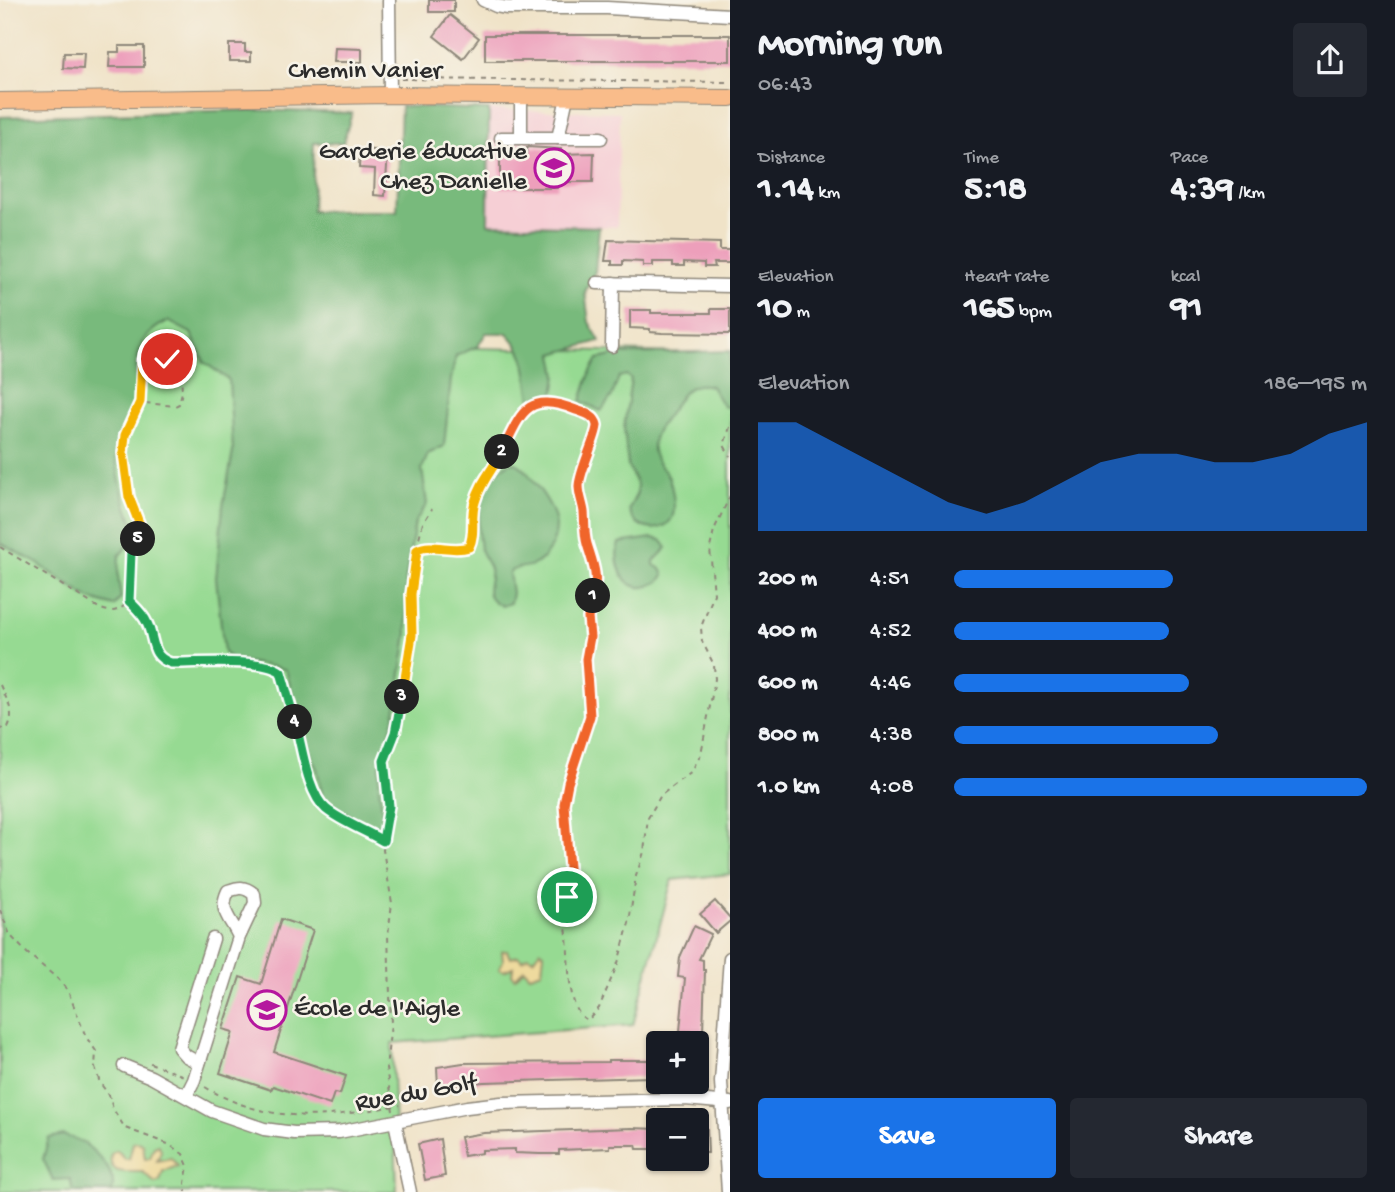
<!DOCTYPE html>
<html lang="en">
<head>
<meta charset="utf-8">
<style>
	:root { --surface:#171b24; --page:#242831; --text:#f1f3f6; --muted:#9ea1a6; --accent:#1a73e8 }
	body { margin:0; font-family:"Gochi Hand",sans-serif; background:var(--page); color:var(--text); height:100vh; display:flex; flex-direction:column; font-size:26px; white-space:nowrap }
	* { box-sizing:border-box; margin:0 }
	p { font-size:23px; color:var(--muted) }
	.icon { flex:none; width:38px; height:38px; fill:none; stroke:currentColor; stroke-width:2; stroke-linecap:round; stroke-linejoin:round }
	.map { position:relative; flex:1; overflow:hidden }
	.side { display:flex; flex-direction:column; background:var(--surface); width:665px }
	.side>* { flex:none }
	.controls { position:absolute; left:646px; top:1031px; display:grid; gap:14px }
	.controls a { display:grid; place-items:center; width:63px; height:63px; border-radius:7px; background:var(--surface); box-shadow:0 2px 5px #0004; font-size:35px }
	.pin { position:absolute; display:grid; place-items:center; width:60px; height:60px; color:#fff; margin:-30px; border:4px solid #fff; border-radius:50%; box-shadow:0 2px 7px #0007 }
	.km { position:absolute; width:35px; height:35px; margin:-18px; border-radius:50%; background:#222; color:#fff; font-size:19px; line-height:35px; text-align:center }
	.round { display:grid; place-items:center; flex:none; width:74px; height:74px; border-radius:7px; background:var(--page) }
	.head { display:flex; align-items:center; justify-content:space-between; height:119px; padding:0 28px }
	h1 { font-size:38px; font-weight:700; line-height:52px }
	.metrics { display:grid; grid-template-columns:repeat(3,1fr); gap:10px; height:119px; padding:7px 28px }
	.metrics div { display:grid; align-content:center }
	.metrics b { font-size:35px; font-weight:700 }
	.metrics small { font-size:19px; font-weight:400 }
	.metrics p { font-size:19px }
	.chart { height:196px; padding:14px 28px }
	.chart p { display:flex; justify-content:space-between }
	.chart svg { width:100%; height:126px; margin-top:7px; fill:var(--accent); opacity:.7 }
	.action { display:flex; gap:14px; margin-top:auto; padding:14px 28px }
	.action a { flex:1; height:80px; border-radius:7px; background:var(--accent); color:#fff; font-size:28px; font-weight:700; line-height:80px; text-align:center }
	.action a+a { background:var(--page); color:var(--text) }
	ul { padding:0 28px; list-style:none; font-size:23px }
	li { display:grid; grid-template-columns:112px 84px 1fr; align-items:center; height:52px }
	li i { height:18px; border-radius:9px; background:var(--accent) }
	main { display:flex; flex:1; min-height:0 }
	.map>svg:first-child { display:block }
</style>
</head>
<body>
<main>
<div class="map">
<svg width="730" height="1192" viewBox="0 0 730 1192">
	<rect width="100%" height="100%" fill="#f7f3e8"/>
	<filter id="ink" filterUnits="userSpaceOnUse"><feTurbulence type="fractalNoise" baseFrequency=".0143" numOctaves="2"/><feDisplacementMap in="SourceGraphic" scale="14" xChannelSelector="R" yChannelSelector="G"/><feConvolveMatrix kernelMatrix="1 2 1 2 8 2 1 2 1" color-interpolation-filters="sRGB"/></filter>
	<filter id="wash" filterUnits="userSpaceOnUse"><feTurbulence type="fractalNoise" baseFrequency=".00686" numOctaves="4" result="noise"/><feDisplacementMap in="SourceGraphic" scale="28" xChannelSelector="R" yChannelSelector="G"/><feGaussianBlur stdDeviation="1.57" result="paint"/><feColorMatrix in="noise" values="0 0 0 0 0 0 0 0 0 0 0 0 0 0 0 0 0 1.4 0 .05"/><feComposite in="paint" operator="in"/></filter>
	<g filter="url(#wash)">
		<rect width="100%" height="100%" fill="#f0e3c8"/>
		<path fill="#f6cfd5" d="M 489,110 L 620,112 L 617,227 L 488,224 Z"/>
		<path fill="#96da92" stroke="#60825e" stroke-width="2" d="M 76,274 L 437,347 L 730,354 L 730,874 L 672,880 L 633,1025 L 392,1043 L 397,1192 L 0,1192 L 0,309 Z"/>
		<g fill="#78ba7c" stroke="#527254" stroke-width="2">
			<path d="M 401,106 L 489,110 L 488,224 L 599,227 L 595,272 L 585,292 L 589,322 L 600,341 L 553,354 L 557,375 L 554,396 L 531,399 C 525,371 530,356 507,333 L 486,333 L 478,346 L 456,356 L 451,379 L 444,446 L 428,454 L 422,469 L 427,504 L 415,522 L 406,579 L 407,634 L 394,720 L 380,767 L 379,787 L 383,815 L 379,833 L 323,799 L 317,769 L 306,746 L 286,670 C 268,663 237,665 224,653 L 216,578 L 223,506 L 233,452 L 229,380 L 204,362 L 191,333 L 168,321 C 125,341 143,370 134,405 C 131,417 121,427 118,439 C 111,461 126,507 135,528 L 128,545 L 119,556 L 118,576 L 121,598 L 114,606 L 88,598 L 37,563 L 0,543 L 0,117 L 249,110 L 352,113 L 343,143 L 314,143 L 312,211 L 397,211 Z"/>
			<path d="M 730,351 L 730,408 L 723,406 L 711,386 C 688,380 681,395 670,412 C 661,425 652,433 653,450 C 654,462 664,468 669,478 C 672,487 676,506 673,515 C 667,535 634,533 629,509 L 637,493 L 637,485 L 628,466 L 624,428 L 631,379 L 626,375 L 619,377 L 612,396 L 601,411 L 581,401 L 590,373 L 598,359 L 620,354 Z"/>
			<path d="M 512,462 C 522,464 526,471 532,479 C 551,505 569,528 543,558 C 533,570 520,564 509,572 L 512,593 L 510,603 L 502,606 C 478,595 493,583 490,569 C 488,562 482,556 480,549 C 475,519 480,475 512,462 Z"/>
			<path d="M 652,538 L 661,540 L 667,548 L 654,561 L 654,565 L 661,569 L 664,575 C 660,582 658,582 651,585 C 626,596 612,564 619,543 Z"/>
			<path d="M 63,1135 C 70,1138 79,1139 85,1144 C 99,1155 118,1174 112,1192 L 73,1192 L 70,1179 L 53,1180 L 43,1159 L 49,1138 Z"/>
		</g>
		<g fill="#eeda9e" stroke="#8c8264" stroke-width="2">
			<path d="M 540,950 L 544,953 L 542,971 L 530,975 L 524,969 L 515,978 L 512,974 L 513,967 L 504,971 L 499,969 L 503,961 L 502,951 L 507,951 L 510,958 L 518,956 L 523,960 L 528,956 L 533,959 Z"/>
			<path d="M 137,1142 L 143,1144 L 145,1159 L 150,1158 L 154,1147 L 159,1145 L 161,1151 L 157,1161 L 171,1158 L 178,1166 L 163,1171 L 160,1181 L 155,1183 L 143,1172 C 128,1171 107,1177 111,1154 L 117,1150 L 125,1159 L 129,1159 L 133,1143 Z"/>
		</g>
		<g id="blocks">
			<g fill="#ed9fbb">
				<rect x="429" y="0" width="25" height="12"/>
				<path d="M 450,15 L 479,38 L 463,59 L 434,36 Z"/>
				<rect x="485" y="35" width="245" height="26"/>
				<path d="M 229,44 L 245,44 L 245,52 L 251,52 L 251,61 L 229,61 Z"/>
				<path d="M 119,46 L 144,46 L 144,67 L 109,67 L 110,52 L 119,52 Z"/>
				<path d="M 335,48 L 362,49 L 362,62 L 334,62 Z"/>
				<path d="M 64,53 L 84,53 L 83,69 L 63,68 Z"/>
				<path d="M 527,147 L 561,149 L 562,154 L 594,153 L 593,182 L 558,182 L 557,188 L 500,188 L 500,157 L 526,157 Z"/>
				<path d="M 360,149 L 388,151 L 385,196 L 374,195 L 375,169 L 359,168 Z"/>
				<path d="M 608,240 L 720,243 L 720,250 L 730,250 L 730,263 L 714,263 L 715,267 L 704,267 L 704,263 L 684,262 L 684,266 L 673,266 L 673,262 L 653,262 L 653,266 L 643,266 L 643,262 L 623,261 L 623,265 L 612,265 L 612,261 L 605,261 Z"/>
				<path d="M 711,309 L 730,309 L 730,334 L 662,333 L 650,332 L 650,329 L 630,328 L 630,310 L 651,310 L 651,313 L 711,313 Z"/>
				<path d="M 715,901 L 730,918 L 730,921 L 716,933 L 700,914 Z"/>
				<path d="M 281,919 L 313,930 L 274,1052 L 346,1076 L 340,1094 L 334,1093 L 330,1105 L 273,1086 L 271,1090 L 220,1073 L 233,1032 L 223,1029 L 240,977 L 261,984 Z"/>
				<path d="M 694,926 L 711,934 L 699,959 L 703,960 L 703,970 L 705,970 L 703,1032 L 680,1031 L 685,978 L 678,977 L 680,957 Z"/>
				<path d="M 608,1060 L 651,1060 L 651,1077 L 484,1082 L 438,1086 L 437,1067 L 463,1063 L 608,1062 Z"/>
				<path d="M 632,1128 L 657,1129 L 657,1149 L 637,1149 L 636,1145 L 610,1145 L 610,1148 L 559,1150 L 559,1154 L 540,1154 L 515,1153 L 515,1149 L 482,1150 L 482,1153 L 464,1156 L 460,1137 L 484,1133 Z"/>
				<path d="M 696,1129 L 707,1129 L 708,1153 L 696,1153 Z"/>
				<path d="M 440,1139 L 445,1176 L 425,1180 L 418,1144 Z"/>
			</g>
		</g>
	</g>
	<g filter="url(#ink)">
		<use href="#blocks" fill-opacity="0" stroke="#8e877a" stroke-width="2"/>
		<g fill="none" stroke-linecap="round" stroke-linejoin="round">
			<g stroke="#8e877a" stroke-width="15">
				<g id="minor">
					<path d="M 389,0 L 390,95"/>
					<path d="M 483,0 L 496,6 L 507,8 L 607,8 L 730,15"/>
					<path d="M 501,138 L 601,138"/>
					<path d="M 521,138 L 521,96"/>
					<path d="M 558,138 L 567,97"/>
					<path d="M 597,283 L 730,286"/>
					<path d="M 612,346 L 613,283"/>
					<path d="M 199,1063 L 186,1056 L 179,1048 L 213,939"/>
					<path d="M 124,1066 L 151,1077 L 212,1111 L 264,1129 L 294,1133 L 339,1132 L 467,1107 L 501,1103 L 685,1099 L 730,1103"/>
					<path d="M 186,1096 L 194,1080 L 239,937 L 255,903 L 254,894 C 244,886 239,887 228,891 C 218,912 231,918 239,937"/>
					<path d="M 395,1122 L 410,1192"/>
					<path d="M 728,1192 L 721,1082 L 730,958"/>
				</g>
			</g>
			<g stroke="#8e877a" stroke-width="18">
				<path id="major" d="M 0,101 L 390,95 L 730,98"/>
			</g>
			<g stroke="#8e877a" stroke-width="2" stroke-dasharray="5 5" stroke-linecap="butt">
				<path d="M 401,79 L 730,82"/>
				<path d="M 730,427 L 724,445 L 730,456"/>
				<path d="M 0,547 L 99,608 C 112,614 120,611 129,601 L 131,552 L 141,528 L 129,497 L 123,453 L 125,435 L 140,402 L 142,360 L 144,355 C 157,350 172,361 181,370 L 182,392 L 179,404 L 175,406 L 145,403 L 139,405"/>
				<path d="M 417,550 C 433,542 451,553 469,547 C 476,534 470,518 474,504 C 479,484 493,470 502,452 C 506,444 508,435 512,427 C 532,389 562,404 592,416 L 595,420 L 597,430 L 586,455 L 579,486 L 587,542 L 597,581 L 588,618 L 590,637 L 586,658 L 591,709 L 587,729 L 565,793 L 565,819 L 570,880 L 567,896 L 558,910"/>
				<path d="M 129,601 C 135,608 143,615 147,623 C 155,640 151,657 171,663 C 197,663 262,658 281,672 L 312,787 C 326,816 356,825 383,840"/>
				<path d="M 0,685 C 6,699 16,712 8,727 L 0,729"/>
				<path d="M 544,898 C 552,904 563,912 565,922 C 571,944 563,1012 588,1020 L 599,1008 L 618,963 L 629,923 L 636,876 L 644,852 L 648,818 L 661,795 L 692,772 L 701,754 L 715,679 L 714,665 L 702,641 L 701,627 L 714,594 L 710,548 L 714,530 L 730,496"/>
				<path d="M 0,910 L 10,935 L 27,953 L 58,979 L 68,991 L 86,1037 L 96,1051 L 95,1068 L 100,1083 L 109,1095 L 113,1109 L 125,1128 L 168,1144 L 183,1154 L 188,1166 L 185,1183 L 186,1192"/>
				<path d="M 150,1063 L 184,1076"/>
				<path d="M 205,1087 C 270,1126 329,1118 400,1105"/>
				<path d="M 393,1111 L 386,1068 L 391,1024 L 388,935 L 392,903 L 383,850 L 389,806 L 384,766 L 397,722 L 412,635 L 411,594 L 419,538 L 423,523 L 432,509"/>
			</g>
			<use href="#minor" stroke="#fff" stroke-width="12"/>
			<use href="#major" stroke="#f9bc8a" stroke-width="16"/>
		</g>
	</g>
	<g fill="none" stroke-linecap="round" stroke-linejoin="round" filter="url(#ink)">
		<g stroke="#fff" stroke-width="14">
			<path id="split-1" d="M 567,897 L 570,880 L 564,804 L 568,783 L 590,716 L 586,659 L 590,637 L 588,618 L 593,596"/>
		</g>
		<g stroke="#fff" stroke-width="14">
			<path id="split-2" d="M 502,452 C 521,413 527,390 576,410 C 584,413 595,415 597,425 C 598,434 580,469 579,486 C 579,495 583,504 584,512 C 585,523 584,534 587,544 C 593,564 599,576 593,596"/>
		</g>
		<g stroke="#fff" stroke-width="14">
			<path id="split-3" d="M 402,697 L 412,635 L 411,594 L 417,550 C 433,542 451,553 469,547 C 476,533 470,517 475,502 C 480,483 493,469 502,452"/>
		</g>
		<g stroke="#fff" stroke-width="14">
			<path id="split-4" d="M 295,722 C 302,745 307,793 326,809 C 342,822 365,830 383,841 L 389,806 L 384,761 L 395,733 L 402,697"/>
		</g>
		<g stroke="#fff" stroke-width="14">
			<path id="split-5" d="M 138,539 L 131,552 L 129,601 C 135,607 143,614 147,623 C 155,639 150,657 171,663 C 197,663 262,658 281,672 L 295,722"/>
		</g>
		<g stroke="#fff" stroke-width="14">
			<path id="split-6" d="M 138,539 L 141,528 L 129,497 L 123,453 L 125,435 L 140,402 L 142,360 L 144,355 L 150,353 L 167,359"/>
		</g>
		<use href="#split-1" stroke="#f0652b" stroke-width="9"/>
		<use href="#split-2" stroke="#f0652b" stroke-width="9"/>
		<use href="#split-3" stroke="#f5b400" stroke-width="9"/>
		<use href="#split-4" stroke="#22a559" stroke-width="9"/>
		<use href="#split-5" stroke="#22a559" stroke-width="9"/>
		<use href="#split-6" stroke="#f5b400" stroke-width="9"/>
	</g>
	<defs>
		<g id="school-ring" transform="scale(2.0125)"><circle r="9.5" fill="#f7f3e8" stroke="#b5179e" stroke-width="1.5"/><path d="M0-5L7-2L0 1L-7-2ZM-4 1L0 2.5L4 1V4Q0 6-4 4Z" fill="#b5179e"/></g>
	</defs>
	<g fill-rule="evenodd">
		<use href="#school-ring" x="554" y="168"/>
		<use href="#school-ring" x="267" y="1010"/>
	</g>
	<g text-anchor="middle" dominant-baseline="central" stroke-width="5" stroke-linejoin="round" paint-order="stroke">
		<g font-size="26" fill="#2b2b2b" stroke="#f7f3e8">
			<text x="365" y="72">Chemin Vanier</text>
			<text transform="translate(416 1095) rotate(-10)">Rue du Golf</text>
		</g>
		<g font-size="26" fill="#2b2b2b" stroke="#f7f3e8" text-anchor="end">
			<text x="527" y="153">Garderie éducative<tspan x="527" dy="30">Chez Danielle</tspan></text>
			<text x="294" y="1010" text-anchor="start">École de l'Aigle</text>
		</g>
	</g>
</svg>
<div class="controls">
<a>+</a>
<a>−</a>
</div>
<div class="pin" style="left:567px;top:897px;background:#1e9e55"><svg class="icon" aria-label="arrive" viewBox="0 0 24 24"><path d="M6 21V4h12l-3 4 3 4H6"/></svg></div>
<div class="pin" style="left:167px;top:359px;background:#d93025"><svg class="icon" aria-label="check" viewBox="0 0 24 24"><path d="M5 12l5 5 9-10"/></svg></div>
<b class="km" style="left:593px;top:596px">1</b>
<b class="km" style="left:502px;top:452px">2</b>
<b class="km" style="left:402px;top:697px">3</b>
<b class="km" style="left:295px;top:722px">4</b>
<b class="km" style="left:138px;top:539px">5</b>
</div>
<section class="side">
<div class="head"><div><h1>Morning run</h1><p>06:43</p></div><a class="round"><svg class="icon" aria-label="share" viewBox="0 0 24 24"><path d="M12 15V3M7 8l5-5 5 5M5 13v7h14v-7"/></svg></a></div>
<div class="metrics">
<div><p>Distance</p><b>1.14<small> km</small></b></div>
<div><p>Time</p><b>5:18</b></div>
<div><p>Pace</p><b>4:39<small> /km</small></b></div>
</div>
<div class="metrics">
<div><p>Elevation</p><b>10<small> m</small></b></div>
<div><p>Heart rate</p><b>165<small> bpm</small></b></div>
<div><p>kcal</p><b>91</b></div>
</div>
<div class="chart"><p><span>Elevation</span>186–195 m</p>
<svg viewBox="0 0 160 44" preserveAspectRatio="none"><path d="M0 44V6L10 6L20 13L30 20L40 27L50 34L60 38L70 34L80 27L90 20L100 17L110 17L120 20L130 20L140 17L150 10L160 6V44z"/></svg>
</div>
<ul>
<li><b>200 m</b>4:51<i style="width:53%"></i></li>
<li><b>400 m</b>4:52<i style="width:52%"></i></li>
<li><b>600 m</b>4:46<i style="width:57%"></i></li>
<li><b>800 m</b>4:38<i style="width:64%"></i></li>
<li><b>1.0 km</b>4:08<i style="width:100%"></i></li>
</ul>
<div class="action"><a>Save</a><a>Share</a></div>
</section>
</main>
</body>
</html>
